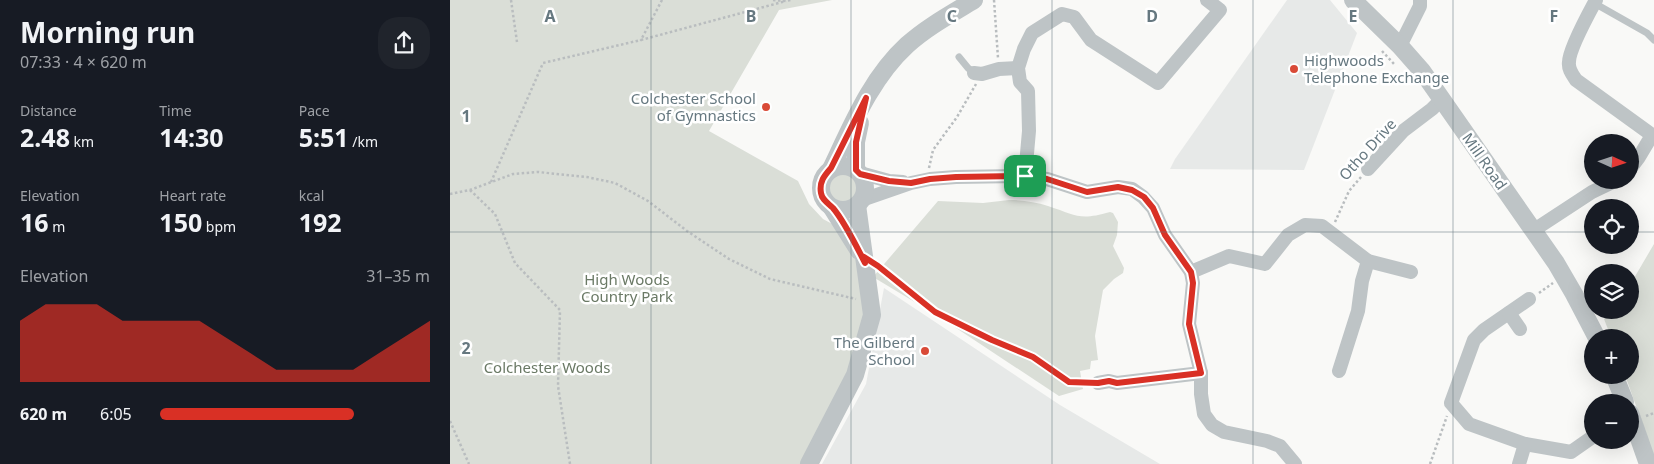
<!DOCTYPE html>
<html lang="en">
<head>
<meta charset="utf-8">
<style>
	:root { --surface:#171b24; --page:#20242c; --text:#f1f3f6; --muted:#9ea1a6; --accent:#d93025 }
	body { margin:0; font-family:"Noto Sans",sans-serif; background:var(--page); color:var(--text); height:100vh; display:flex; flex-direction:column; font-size:19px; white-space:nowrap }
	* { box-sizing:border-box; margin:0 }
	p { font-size:16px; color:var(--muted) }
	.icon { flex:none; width:28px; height:28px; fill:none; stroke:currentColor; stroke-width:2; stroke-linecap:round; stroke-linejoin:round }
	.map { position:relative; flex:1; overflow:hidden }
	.panel { display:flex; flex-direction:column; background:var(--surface); width:450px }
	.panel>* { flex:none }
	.needle { width:32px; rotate:93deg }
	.fabs { position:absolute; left:1134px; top:134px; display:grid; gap:10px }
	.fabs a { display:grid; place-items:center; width:55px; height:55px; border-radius:50%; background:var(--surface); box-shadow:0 5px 20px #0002; font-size:25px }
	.pin { position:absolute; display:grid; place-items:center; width:42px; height:42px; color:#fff; margin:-21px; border-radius:10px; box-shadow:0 2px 8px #0006 }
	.round { display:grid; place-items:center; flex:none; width:52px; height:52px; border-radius:20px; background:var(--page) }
	.overview { display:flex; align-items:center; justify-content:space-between; height:85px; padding:0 20px }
	h1 { font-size:28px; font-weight:700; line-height:38px }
	.figures { display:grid; grid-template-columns:repeat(3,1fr); gap:8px; height:85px; padding:5px 20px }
	.figures div { display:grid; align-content:center }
	.figures b { font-size:25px; font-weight:700 }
	.figures small { font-size:14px; font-weight:400 }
	.figures p { font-size:14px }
	.chart { height:140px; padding:10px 20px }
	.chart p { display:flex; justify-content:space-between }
	.chart svg { width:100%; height:90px; margin-top:5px; fill:var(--accent); opacity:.7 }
	ul { padding:0 20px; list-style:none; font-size:16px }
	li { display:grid; grid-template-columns:80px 60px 1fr; align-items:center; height:38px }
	li i { height:12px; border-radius:6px; background:var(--accent) }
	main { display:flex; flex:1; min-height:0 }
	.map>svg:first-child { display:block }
</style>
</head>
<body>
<main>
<section class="panel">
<div class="overview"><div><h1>Morning run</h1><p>07:33 · 4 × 620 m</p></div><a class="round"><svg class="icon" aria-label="share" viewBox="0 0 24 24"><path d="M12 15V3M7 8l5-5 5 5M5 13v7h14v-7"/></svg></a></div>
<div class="figures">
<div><p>Distance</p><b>2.48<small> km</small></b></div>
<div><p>Time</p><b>14:30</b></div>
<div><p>Pace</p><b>5:51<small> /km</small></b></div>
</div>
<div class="figures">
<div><p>Elevation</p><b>16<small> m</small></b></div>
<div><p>Heart rate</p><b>150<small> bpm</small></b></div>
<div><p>kcal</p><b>192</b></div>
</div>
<div class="chart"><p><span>Elevation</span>31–35 m</p>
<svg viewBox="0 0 160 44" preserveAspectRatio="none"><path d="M0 44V14L10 6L20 6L30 6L40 14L50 14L60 14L70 14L80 22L90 30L100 38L110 38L120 38L130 38L140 30L150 22L160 14V44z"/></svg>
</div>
<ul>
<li><b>620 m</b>6:05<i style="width:72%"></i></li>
</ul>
</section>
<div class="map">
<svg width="1204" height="464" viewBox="0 0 1204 464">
	<rect width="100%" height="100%" fill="#f9f9f7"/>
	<g fill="#e7e9e8">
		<path d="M 837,0 L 880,0 L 907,33 L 854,170 L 720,169 L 725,159 Z"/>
		<path d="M 434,288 L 610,405 L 710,464 L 372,464 L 416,384 Z"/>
	</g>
	<g fill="#daded7">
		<path d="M 0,0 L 382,0 L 329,10 L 259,131 L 348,181 L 359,204 L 373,219 L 386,226 L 407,259 L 416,318 L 397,372 L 350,464 L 0,464 Z"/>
		<circle cx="392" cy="188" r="15"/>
		<path d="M 559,200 C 573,200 586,202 598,206 C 626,215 629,221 660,212 L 663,213 L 668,222 L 667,235 L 663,246 L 674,268 L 673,273 L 664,279 L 653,290 L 645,336 L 648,360 L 641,361 L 640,369 L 630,371 L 633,389 L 609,396 L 488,316 L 423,277 L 488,201 L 533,203 Z"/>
		<path d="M 1204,244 L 1204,456 L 1175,375 L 1180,375 L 1180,338 L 1161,337 L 1154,319 L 1161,310 L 1180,310 L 1180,285 Z"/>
	</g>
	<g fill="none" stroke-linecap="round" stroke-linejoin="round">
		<g stroke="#b9bdbf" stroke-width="2.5" stroke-dasharray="2.5 2.5" stroke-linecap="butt">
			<path d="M 61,0 L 67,42"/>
			<path d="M 212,0 L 191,40 L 336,1"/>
			<path d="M 323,0 L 336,1 L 341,0"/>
			<path d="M 544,0 L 548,58"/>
			<path d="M 932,51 L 945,65"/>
			<path d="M 479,168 L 483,150 L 507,117 L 526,84"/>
			<path d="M 41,182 L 93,63 L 191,40"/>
			<path d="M 20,190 L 45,214 L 65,263 L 110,310 L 108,386 L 120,464"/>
			<path d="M 0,194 L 20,190 L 63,174 L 88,172 L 137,177 L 165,183 L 198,201 L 237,231 L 279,259 L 320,279 L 406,299"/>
			<path d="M 885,222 L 899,191 L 911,177"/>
			<path d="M 430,267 L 485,312 L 542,340 L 583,357 L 619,382 L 636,383"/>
			<path d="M 1089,293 L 1103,283"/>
			<path d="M 1139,350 L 1142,357"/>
			<path d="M 1196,416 L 1204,413"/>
			<path d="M 0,421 L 19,464"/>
			<path d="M 980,464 L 997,416"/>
		</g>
		<g stroke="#bec4c6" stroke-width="7">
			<path d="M 1144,3 L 1197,33 L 1204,40"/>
			<path d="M 509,57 L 518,68 L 524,73"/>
		</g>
		<g stroke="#bec4c6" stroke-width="14">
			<path d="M 1146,0 C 1139,13 1119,49 1119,62 C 1118,69 1122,74 1126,80 L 1202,135 L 1189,157 L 1180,169"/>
			<path d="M 950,46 L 970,6 L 970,0"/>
			<path d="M 524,73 L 532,74 L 549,69 L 568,68"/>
			<path d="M 918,169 L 953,131 L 982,109 L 992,99"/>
			<path d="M 410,173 L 439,181 L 453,182"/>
			<path d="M 575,176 L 579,131 L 578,91 L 570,82 L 568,68 L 574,49 L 582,33 L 612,14 L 624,17 L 641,40 L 708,83 L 770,10 L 757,0"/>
			<path d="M 412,200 L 461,183 L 480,179 L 506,177 L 575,176 L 597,179 L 637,192 L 668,187 L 682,189 L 693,197 L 703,208 L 715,235 L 741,272 L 743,283 L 739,324 L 751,373 L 751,394 L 754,414 L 762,425 L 774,432 L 817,441 L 830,446 L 845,464"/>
			<path d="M 1084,230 L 1142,192 L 1167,180"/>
			<path d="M 741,272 L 779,256 L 815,264 L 838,235 L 855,225 L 872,226 L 918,261 L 961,272"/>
			<path d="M 1079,299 L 1034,330 L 1024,340 L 1001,403 L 1019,424 L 1075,444 L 1121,452 L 1141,438"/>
			<path d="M 1059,313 L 1070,329"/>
			<path d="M 889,371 L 908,311 L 912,281 L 918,261"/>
			<path d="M 648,383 L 659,381 L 667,383 L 751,373"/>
			<path d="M 1069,464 L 1075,444"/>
		</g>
		<g stroke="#bec4c6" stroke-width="18">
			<path d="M 903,0 L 950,46 L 972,71 L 1106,263 L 1124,294 L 1147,338"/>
			<circle cx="393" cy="188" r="22"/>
			<path d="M 381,169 C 402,125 421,78 457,45 C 477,27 501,14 524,0"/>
			<path d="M 406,169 L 406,142 L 410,123"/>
			<path d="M 382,208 L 409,251"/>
			<path d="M 1164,375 L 1175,402"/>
			<path d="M 1180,413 L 1198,464"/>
			<path d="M 359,464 L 405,375 L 422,315 L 407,205"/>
		</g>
	</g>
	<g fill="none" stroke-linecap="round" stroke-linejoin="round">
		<g stroke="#fff" stroke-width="10">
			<path id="route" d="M 416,98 L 406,142 L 406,170 L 410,174 L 439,181 L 461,183 L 480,179 L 506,177 L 575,176 L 597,179 L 637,192 L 668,187 L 682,190 L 694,197 L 703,208 L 715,235 L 741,272 L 743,283 L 739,324 L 751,373 L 667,383 L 659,381 L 648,383 L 619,382 L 583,357 L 542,340 L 485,312 L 428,266 L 414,257 L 415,263 C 407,247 394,221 383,208 C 378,203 372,200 371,193 C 369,182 374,176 381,168 Z"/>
		</g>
		<use href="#route" stroke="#d93025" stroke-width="6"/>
	</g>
	<path fill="none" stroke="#667880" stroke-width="1" stroke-opacity="0.55" d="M 201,0 L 201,464M 401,0 L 401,464M 602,0 L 602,464M 803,0 L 803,464M 1003,0 L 1003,464M 0,232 L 1142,232M 1180,232 L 1204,232"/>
	<g fill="#d94a37" stroke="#fff" stroke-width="2">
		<circle cx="844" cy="69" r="5"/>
		<circle cx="316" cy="107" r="5"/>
		<circle cx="475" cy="351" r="5"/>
	</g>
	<g text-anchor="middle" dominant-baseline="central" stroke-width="5" stroke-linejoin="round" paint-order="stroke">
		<g font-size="15" fill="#667880" stroke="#fff" text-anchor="end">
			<text x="854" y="60" text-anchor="start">Highwoods<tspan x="854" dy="17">Telephone Exchange</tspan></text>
			<text x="306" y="98">Colchester School<tspan x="306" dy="17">of Gymnastics</tspan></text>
			<text x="465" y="342">The Gilberd<tspan x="465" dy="17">School</tspan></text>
		</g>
		<g font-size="15" fill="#667880" stroke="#fff">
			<text transform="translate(917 149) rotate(-48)">Otho Drive</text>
			<text transform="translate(1035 161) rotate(55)">Mill Road</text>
		</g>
		<g font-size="15" fill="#6a7965" stroke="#fff">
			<text x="177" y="279">High Woods<tspan x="177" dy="17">Country Park</tspan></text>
			<text x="97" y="367">Colchester Woods</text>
		</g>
	</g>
	<g font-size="16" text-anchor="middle" font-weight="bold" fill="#667880" stroke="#fff" stroke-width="5" stroke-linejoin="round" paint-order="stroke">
		<text x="100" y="22">A</text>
		<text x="301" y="22">B</text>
		<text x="502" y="22">C</text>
		<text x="702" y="22">D</text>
		<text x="903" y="22">E</text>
		<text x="1104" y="22">F</text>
		<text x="16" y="122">1</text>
		<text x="16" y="354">2</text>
	</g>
</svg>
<div class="fabs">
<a><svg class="needle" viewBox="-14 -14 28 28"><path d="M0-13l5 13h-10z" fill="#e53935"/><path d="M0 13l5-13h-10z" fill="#9ea1a6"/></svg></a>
<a><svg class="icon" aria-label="locate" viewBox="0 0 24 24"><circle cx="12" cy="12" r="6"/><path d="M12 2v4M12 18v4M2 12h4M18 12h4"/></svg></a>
<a><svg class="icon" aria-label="layers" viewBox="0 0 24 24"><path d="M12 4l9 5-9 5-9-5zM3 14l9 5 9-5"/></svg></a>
<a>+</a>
<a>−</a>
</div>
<div class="pin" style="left:575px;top:176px;background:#1e9e55"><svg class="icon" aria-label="arrive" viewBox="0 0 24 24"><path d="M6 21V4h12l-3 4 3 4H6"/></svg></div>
</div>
</main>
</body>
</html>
